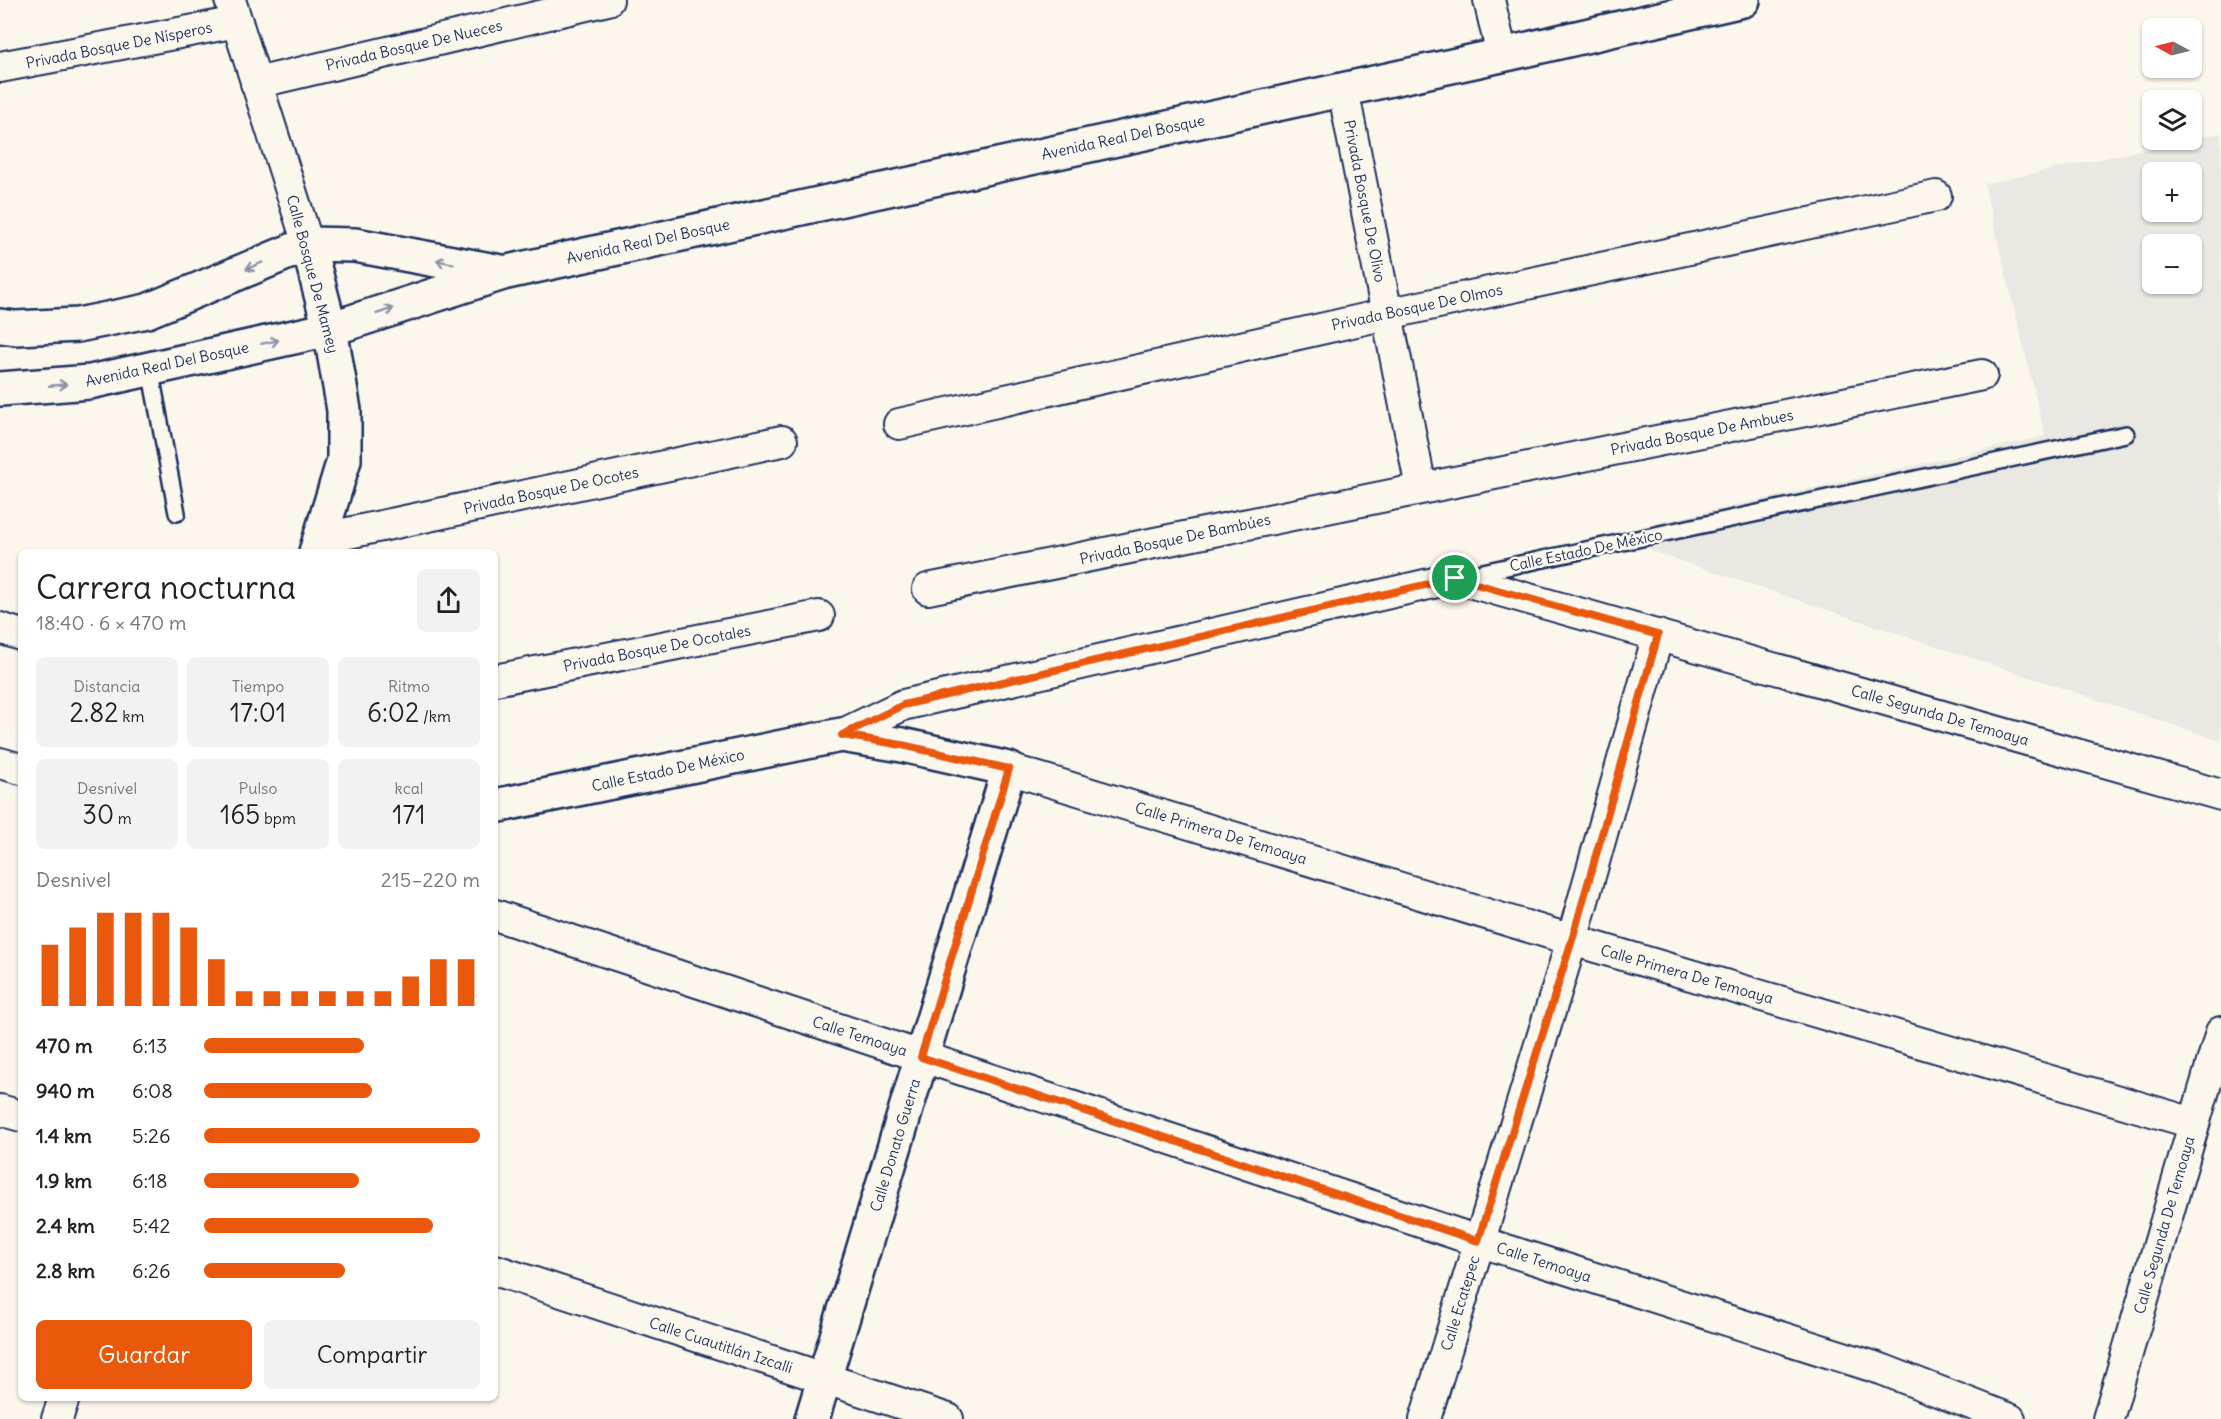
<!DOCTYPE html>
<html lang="es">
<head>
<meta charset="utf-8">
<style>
	:root { --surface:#fff; --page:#f2f2f2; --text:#202124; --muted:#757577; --accent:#ea580c }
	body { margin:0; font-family:Delius,sans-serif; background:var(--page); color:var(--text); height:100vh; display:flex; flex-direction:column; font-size:22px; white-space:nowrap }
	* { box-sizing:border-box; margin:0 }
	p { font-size:20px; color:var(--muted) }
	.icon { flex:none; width:33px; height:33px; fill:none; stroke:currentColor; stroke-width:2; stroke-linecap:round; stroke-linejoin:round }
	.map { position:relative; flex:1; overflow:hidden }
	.side { position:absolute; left:18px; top:549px; width:480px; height:852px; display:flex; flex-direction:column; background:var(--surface); border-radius:9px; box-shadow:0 2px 4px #0004 }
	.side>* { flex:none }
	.needle { width:39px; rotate:277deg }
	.fabs { position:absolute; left:2142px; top:18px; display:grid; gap:12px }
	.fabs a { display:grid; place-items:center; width:60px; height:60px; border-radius:9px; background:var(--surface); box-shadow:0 2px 4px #0004; font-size:30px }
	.pin { position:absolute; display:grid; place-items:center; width:51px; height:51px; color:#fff; margin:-26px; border:3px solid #fff; border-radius:50%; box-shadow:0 2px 6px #0007 }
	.round { display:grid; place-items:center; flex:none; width:63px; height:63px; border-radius:9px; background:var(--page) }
	.head { display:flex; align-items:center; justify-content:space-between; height:102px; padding:0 18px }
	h1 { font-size:33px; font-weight:600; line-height:45px }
	.metrics { display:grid; grid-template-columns:repeat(3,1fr); gap:9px; height:102px; padding:6px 18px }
	.metrics div { display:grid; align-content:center; border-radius:9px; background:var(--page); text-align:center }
	.metrics b { font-size:26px; font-weight:600 }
	.metrics small { font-size:16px; font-weight:400 }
	.metrics p { font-size:16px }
	.chart { height:168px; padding:12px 18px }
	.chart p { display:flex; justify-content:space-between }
	.chart svg { width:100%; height:108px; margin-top:6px; stroke:var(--accent); stroke-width:6 }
	.button { display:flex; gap:12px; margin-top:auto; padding:12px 18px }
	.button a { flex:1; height:69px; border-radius:9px; background:var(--accent); color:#fff; font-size:24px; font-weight:600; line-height:69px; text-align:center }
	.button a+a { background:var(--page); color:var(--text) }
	ul { padding:0 18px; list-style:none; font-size:20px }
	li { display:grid; grid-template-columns:96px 72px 1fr; align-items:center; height:45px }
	li i { height:15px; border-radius:8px; background:var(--accent) }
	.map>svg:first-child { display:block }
</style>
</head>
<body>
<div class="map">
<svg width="2221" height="1419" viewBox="0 0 2221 1419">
	<rect width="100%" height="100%" fill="#fbf7ec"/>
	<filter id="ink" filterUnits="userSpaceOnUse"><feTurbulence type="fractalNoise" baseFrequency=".0167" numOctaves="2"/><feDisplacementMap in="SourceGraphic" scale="12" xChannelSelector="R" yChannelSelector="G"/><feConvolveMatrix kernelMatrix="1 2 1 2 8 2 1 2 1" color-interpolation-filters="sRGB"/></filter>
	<g filter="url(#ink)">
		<path fill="#eae8e2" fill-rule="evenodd" d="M 2221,133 L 2221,741 L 1651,551 L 1648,525 L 2045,436 L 1984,184 ZM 2152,172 L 2192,172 L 2192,212 L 2152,212 ZM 2152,244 L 2192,244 L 2192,284 L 2152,284 Z"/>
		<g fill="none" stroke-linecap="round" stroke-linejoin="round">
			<g stroke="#1b2f5e" stroke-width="20">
				<g id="service">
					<path d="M 150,369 L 177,513"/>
					<path d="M 1469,575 L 2126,434"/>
				</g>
			</g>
			<g stroke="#1b2f5e" stroke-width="34">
				<g id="minor">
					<path d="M 230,0 L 308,244"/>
					<path d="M 1489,0 L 1502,55"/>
					<path d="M 0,67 L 237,22"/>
					<path d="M 256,83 L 608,0"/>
					<path d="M 1343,89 L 1421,488"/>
					<path d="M 899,424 L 1387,314 L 1936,196"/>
					<path d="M 320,539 L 782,441"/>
					<path d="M 928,589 L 1982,375"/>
					<path d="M 0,628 L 21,635"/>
					<path d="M 495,680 L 819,616"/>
					<path d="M 841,735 L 903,705 L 1455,578 L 2221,795"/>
					<path d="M 0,763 L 21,769"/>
					<path d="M 1009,769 L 1572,940 L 2193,1123"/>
					<path d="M 495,915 L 1478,1241 L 1881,1369 L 2010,1419"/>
					<path d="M 0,1110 L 21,1116"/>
					<path d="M 495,1270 L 948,1419"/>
					<path d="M 57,1419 L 64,1398"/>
					<path d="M 1425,1419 L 1572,940 L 1658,635"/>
					<path d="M 2108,1419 L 2221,1032"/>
				</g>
			</g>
			<g stroke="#1b2f5e" stroke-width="38">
				<g id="tertiary">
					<path d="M 308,244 L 355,245 L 501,272"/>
					<path d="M 330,329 L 503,273 L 1502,55 L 1743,0"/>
				</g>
			</g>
			<g stroke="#1b2f5e" stroke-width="38">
				<g id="secondary">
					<path d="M 0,326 L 16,328 L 78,325 L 147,311 L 308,244 L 330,329 L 344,410 L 344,460 L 316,552"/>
					<path d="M 0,389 L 90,382 L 330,329"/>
					<path d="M 495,806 L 841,735 L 902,745 L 1009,769 L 812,1419"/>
				</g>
			</g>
			<use href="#service" stroke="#fbf7ec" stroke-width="15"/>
			<use href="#minor" stroke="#fbf7ec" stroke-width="30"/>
			<use href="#tertiary" stroke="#fbf7ec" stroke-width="33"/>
			<use href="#secondary" stroke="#fbf7ec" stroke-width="33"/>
		</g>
		<defs><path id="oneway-shaft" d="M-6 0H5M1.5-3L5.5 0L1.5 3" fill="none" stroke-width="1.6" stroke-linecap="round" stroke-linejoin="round" transform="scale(1.5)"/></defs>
		<g stroke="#8b93a5">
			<use href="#oneway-shaft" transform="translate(445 262) rotate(-169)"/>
			<use href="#oneway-shaft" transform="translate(254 266) rotate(157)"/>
			<use href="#oneway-shaft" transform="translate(385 311) rotate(-18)"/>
			<use href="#oneway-shaft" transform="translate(270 342) rotate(-12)"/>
			<use href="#oneway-shaft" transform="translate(58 385) rotate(-5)"/>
		</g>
	</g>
	<g fill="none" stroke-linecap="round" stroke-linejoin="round" filter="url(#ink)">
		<g stroke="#fff" stroke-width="12">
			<path id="route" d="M 1455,578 L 1658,635 L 1572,940 L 1478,1241 L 921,1057 L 1009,769 L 902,745 L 842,735 L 903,705 Z"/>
		</g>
		<use href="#route" stroke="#ea580c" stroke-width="8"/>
	</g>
	<g text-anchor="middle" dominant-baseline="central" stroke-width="5" stroke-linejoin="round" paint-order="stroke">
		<g font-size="15" fill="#1b2f5e" stroke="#fbf7ec">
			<text transform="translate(119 45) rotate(-11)">Privada Bosque De Nísperos</text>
			<text transform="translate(414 45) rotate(-13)">Privada Bosque De Nueces</text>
			<text transform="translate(1123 137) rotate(-12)">Avenida Real Del Bosque</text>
			<text transform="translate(1365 201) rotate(79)">Privada Bosque De Olivo</text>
			<text transform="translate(648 241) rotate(-12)">Avenida Real Del Bosque</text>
			<text transform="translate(313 274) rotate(75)">Calle Bosque De Mamey</text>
			<text transform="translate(1417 307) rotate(-12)">Privada Bosque De Olmos</text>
			<text transform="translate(167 364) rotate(-12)">Avenida Real Del Bosque</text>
			<text transform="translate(1702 432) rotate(-11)">Privada Bosque De Ambues</text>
			<text transform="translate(551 490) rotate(-12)">Privada Bosque De Ocotes</text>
			<text transform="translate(1175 539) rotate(-12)">Privada Bosque De Bambúes</text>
			<text transform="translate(1586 550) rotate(-12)">Calle Estado De México</text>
			<text transform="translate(657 648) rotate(-11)">Privada Bosque De Ocotales</text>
			<text transform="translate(1940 715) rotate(16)">Calle Segunda De Temoaya</text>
			<text transform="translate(668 770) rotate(-12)">Calle Estado De México</text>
			<text transform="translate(1221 833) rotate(17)">Calle Primera De Temoaya</text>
			<text transform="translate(1687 974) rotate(16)">Calle Primera De Temoaya</text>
			<text transform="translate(860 1036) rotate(18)">Calle Temoaya</text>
			<text transform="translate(895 1145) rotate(-73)">Calle Donato Guerra</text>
			<text transform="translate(2164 1225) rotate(-74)">Calle Segunda De Temoaya</text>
			<text transform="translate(1544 1262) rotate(18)">Calle Temoaya</text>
			<text transform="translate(1460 1303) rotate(-73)">Calle Ecatepec</text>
			<text transform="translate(721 1345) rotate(18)">Calle Cuautitlán Izcalli</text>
		</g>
	</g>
</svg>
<div class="fabs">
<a><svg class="needle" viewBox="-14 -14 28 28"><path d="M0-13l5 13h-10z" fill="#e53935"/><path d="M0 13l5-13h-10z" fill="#757577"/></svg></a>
<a><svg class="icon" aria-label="layers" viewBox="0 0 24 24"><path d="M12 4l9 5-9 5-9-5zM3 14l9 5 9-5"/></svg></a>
<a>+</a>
<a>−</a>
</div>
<div class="pin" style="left:1455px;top:578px;background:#1e9e55"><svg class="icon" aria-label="arrive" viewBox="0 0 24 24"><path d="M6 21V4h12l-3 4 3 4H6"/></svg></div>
<section class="side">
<div class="head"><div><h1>Carrera nocturna</h1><p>18:40 · 6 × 470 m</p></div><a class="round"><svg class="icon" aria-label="share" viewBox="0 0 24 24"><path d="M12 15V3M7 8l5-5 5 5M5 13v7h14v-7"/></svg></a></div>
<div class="metrics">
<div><p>Distancia</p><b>2.82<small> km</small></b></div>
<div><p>Tiempo</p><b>17:01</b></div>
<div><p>Ritmo</p><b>6:02<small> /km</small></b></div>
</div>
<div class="metrics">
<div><p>Desnivel</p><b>30<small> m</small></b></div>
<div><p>Pulso</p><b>165<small> bpm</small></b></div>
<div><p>kcal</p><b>171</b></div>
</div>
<div class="chart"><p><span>Desnivel</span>215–220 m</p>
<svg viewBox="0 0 160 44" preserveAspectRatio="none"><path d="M5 44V19M15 44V12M25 44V6M35 44V6M45 44V6M55 44V12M65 44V25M75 44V38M85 44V38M95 44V38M105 44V38M115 44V38M125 44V38M135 44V32M145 44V25M155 44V25"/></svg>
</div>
<ul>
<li><b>470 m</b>6:13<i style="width:58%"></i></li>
<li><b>940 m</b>6:08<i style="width:61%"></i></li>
<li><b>1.4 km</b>5:26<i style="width:100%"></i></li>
<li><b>1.9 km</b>6:18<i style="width:56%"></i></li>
<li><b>2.4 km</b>5:42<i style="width:83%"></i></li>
<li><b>2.8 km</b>6:26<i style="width:51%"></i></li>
</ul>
<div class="button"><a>Guardar</a><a>Compartir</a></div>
</section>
</div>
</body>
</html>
